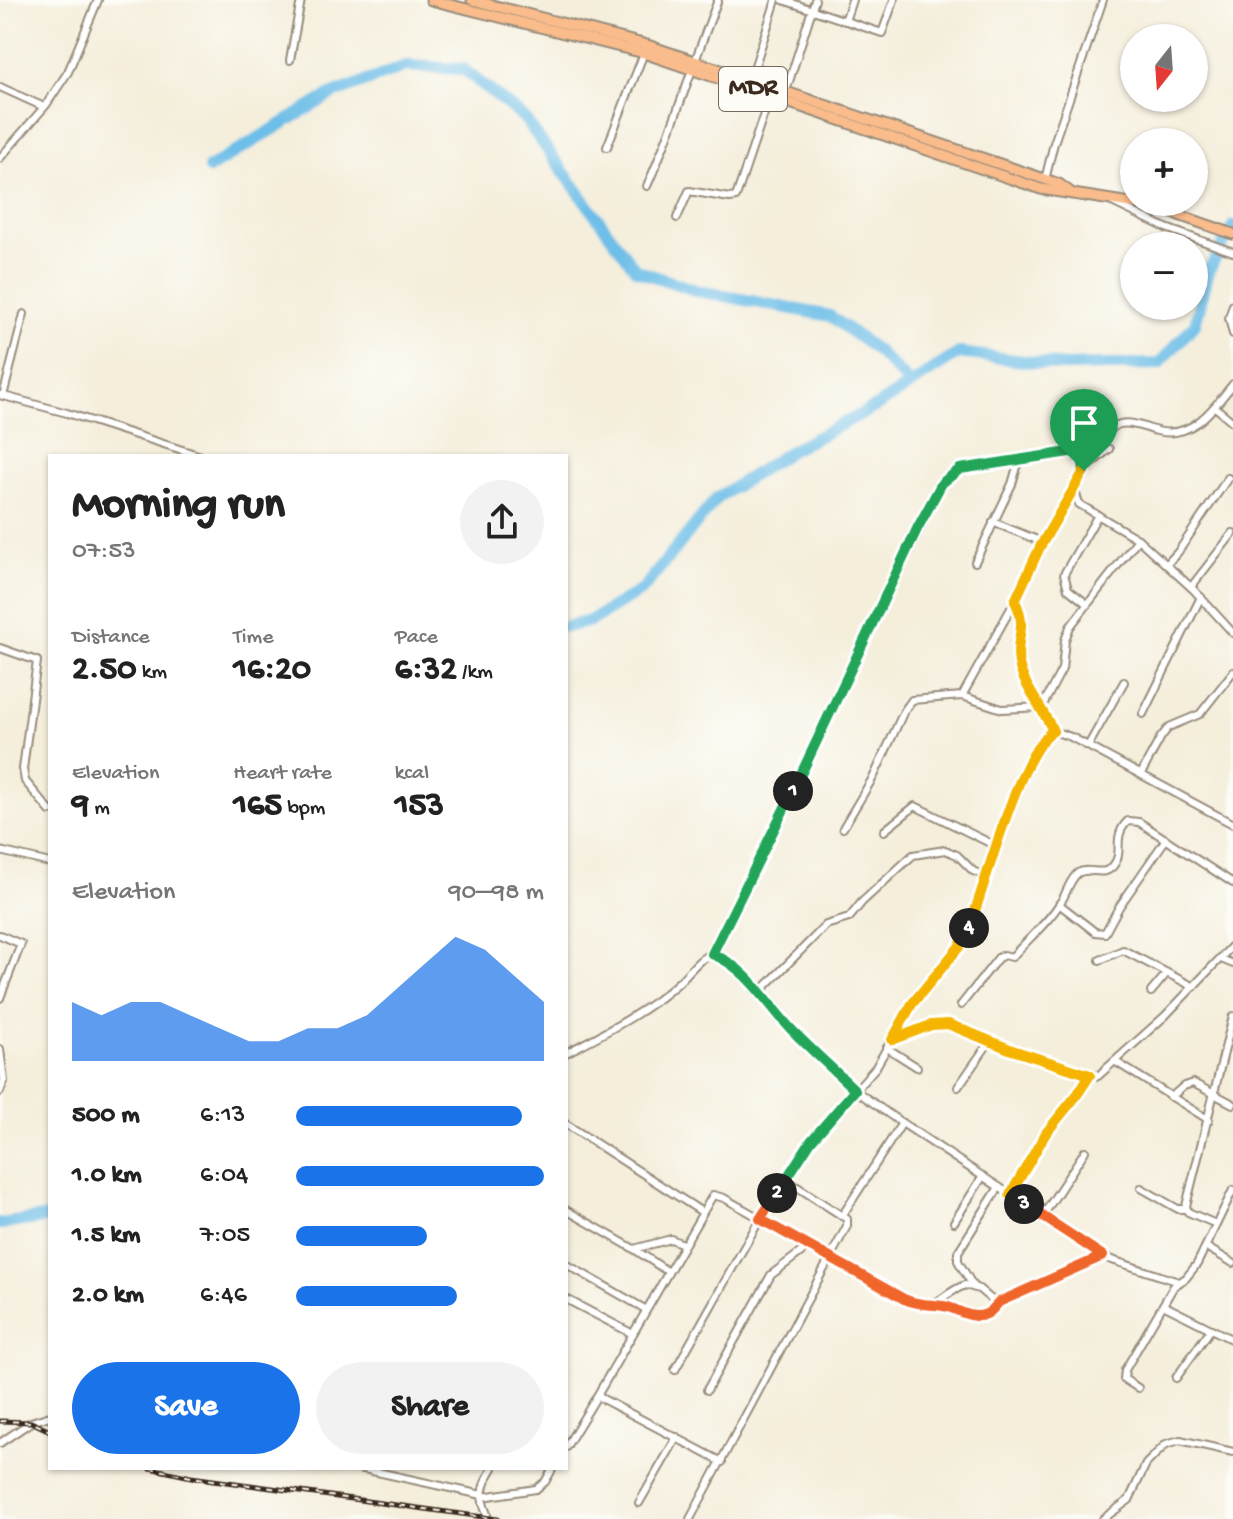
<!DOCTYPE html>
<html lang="en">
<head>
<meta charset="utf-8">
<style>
	:root { --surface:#fff; --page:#f2f2f2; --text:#222; --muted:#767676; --accent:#1a73e8 }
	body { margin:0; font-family:"Gochi Hand",sans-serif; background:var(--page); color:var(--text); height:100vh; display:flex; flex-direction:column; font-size:30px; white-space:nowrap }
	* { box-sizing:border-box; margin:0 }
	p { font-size:26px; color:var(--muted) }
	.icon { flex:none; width:44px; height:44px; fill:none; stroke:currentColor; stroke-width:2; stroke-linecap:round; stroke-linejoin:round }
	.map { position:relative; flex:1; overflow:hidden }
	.panel { position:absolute; left:48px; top:454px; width:520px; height:1016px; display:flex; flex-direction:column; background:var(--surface); border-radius:0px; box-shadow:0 2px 6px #0004 }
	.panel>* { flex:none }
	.needle { width:52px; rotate:197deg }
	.fabs { position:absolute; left:1120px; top:24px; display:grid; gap:16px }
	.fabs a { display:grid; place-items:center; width:88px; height:88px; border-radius:50%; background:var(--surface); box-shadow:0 2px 6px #0004; font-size:40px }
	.pin { position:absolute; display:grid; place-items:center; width:68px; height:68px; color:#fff; margin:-82px -34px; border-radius:50% 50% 50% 0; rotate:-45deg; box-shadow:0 0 8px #0007 }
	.pin .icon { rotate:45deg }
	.km { position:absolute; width:40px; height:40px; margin:-20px; border-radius:50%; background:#222; color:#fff; font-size:22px; line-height:40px; text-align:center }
	.round { display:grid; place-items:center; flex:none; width:84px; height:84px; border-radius:42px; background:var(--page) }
	.head { display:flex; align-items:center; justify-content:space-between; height:136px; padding:0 24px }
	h1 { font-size:44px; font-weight:700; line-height:60px }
	.metrics { display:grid; grid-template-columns:repeat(3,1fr); gap:12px; height:136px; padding:8px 24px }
	.metrics div { display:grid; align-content:center }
	.metrics b { font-size:34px; font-weight:700 }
	.metrics small { font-size:22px; font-weight:400 }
	.metrics p { font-size:22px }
	.chart { height:224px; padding:16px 24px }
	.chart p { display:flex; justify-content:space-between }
	.chart svg { width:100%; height:144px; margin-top:8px; fill:var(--accent); opacity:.7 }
	.button { display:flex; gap:16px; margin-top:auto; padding:16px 24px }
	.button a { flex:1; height:92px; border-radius:48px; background:var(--accent); color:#fff; font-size:32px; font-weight:700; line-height:92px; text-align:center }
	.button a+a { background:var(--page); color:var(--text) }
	ul { padding:0 24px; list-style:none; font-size:26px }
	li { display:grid; grid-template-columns:128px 96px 1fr; align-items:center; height:60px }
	li i { height:20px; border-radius:10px; background:var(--accent) }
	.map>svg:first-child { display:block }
</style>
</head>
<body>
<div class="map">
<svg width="1233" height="1519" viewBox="0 0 1233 1519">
	<rect width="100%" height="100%" fill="#fdfcf7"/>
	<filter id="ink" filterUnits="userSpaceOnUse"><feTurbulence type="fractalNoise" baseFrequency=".0125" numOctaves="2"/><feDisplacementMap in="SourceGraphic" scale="16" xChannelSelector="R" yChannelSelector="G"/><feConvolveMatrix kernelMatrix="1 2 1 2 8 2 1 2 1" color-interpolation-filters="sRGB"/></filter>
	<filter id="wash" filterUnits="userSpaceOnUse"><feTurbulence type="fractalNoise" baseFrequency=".006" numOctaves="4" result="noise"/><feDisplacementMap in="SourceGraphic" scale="32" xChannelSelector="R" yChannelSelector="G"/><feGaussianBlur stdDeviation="1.8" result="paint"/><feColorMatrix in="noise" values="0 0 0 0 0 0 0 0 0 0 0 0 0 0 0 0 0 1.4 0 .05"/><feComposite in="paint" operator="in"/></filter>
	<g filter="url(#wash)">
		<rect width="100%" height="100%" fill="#f4eedb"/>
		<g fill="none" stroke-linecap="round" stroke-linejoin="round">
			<g stroke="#6dbee8" stroke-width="12">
				<path d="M 209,168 L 330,95 L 406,66 L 463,69 L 524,118 L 636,270 L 698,291 L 830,316 L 876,350 L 910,384"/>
				<path d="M 566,627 L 590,621 L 642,590 L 717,498 L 792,450 L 877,406 L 959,353 L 1064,366 L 1159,364 L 1195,324 L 1209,270 L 1233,226"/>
				<path d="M 0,1224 L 50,1217"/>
			</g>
		</g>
	</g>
	<g filter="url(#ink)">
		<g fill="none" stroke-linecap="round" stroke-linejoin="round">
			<g stroke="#988c7c" stroke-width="10">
				<g id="minor">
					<path d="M 783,0 L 882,33 L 894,0"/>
					<path d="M 845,21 L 852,0"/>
					<path d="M 290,60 L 301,0"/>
					<path d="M 751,78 L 776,0"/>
					<path d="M 0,87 L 44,107"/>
					<path d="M 786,91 L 815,0"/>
					<path d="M 607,147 L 644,53"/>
					<path d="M 0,158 L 46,105 L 68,72 L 98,0"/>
					<path d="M 1045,180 L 1054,143 L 1103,0"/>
					<path d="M 647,186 C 675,125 693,62 718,0"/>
					<path d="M 1112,202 L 1166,228 L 1233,252"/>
					<path d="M 677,218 L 689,191 L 730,198 L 736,197 L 770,96"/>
					<path d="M 1233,305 L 1229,318 L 1233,334"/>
					<path d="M 0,395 L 67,413 L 201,456"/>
					<path d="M 3,396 L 24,314"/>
					<path d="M 1215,407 L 1233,422"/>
					<path d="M 1074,488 L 1079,504 L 1138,539 L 1193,589 L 1233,633"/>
					<path d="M 993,522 L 1042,542"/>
					<path d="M 975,562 L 1012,484 L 1019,460"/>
					<path d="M 1167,564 L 1178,552 L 1228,478"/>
					<path d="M 1191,587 L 1233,533"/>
					<path d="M 1015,601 C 1029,630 1014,637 1019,663 C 1023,686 1043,709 1053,731"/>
					<path d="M 1087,604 L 1068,589 L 1064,574 L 1098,515"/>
					<path d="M 0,648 L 37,661 L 23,769 L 25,781 L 50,811"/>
					<path d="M 962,696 L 1015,601 L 1062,507 L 1085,469 L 1109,449"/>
					<path d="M 1143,714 L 1201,597"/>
					<path d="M 1088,746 L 1124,682"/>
					<path d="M 1141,774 L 1161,737 L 1169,727 L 1200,714 L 1233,672"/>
					<path d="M 843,828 L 874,776 L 904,711 L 912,700 L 962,696 L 1002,709 L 1042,707 L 1062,669 L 1065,640 L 1070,627 L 1138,539"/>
					<path d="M 884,831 L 915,806 L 996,846"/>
					<path d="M 0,851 L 50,863"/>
					<path d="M 1059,904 L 1095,932 L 1105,933 L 1119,907 L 1166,839"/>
					<path d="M 0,935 L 21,944 L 0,998"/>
					<path d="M 712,954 L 942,483 L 960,469 L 1078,451 C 1096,445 1107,427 1120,424 C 1131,421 1146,428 1157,431 C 1192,440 1214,408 1233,384"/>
					<path d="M 1221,959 L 1233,964"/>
					<path d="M 1100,960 L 1123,950 L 1194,987"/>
					<path d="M 1151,992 L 1167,973"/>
					<path d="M 759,993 L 826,925 L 849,918 L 862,902 L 913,855 L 945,850 L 957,855 L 973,871 L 987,877"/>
					<path d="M 961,1005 L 998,958 L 1004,955 L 1012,957 C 1028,939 1050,921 1062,900 C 1067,892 1070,879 1078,873 C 1089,866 1103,878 1113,866 C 1125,852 1111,837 1128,821 L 1139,822 L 1233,883"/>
					<path d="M 892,1040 L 931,1025 L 948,1024 L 1012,1050 L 1098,1076 L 1165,1016 L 1233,945"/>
					<path d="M 887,1048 L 917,1067"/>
					<path d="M 0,1049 L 4,1081 L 0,1092"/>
					<path d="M 566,1053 C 604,1033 647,1012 679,982 C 690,972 698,958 712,954 L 736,968 L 793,1031 L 855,1090 L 893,1117 L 1106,1258 L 1179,1282"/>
					<path d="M 1116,1062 L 1209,1120"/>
					<path d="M 958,1087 L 990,1041"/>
					<path d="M 1171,1097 L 1184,1086 L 1193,1083 L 1233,1104"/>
					<path d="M 566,1124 L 702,1212"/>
					<path d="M 1141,1188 L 1178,1209 L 1186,1209"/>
					<path d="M 1010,1195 L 1046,1133 L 1077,1095 L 1090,1075"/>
					<path d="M 566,1210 L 634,1249 L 671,1239 L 683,1244"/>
					<path d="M 842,1216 L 902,1123"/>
					<path d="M 1042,1217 L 1085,1151"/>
					<path d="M 954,1222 L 983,1176"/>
					<path d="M 1216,1224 L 1188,1212 L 1186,1206 L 1233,1016"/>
					<path d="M 1206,1247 L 1233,1263"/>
					<path d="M 634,1249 L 667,1271"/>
					<path d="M 566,1264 L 645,1309"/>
					<path d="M 973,1286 L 958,1261 L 958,1252 L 999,1187"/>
					<path d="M 566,1299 L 631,1333"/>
					<path d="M 1163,1305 L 1233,1340"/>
					<path d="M 931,1306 L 944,1306 L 982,1316 L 991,1312 L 999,1302"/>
					<path d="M 675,1370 L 760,1219 L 811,1141 L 876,1067 L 912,1004 L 959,947 L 978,905 L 1005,819 L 1040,741 L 1053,731 L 1071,737 L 1233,824"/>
					<path d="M 1176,1378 L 1211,1329"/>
					<path d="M 1138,1388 L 1124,1379 L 1125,1370 L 1174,1286 L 1186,1278 L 1197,1264 L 1233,1190"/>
					<path d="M 707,1390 L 771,1275 L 809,1246"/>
					<path d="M 597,1396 L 713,1195 L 724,1198 L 904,1299 C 939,1314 935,1297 965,1285 L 979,1289 L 993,1301 L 1006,1300 L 1103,1256"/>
					<path d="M 0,1443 L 31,1422 L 50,1416"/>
					<path d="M 566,1447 L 597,1396 L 722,1462"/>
					<path d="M 359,1468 L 482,1495"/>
					<path d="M 482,1497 L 536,1489 L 545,1482 L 553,1468"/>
					<path d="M 639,1503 L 677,1437"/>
					<path d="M 487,1514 C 478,1495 483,1484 493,1468"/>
					<path d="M 690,1519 L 847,1226 L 847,1219 L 785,1179"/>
					<path d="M 1103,1519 L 1129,1500 L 1146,1464 L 1166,1444 L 1180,1440 L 1233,1452"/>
				</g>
			</g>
			<g stroke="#988c7c" stroke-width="13">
				<g id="primary">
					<path d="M 431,0 L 644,53 L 1041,189 L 1156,207 L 1233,234"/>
					<path d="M 472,0 L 647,45 L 1059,184 L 1070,192"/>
				</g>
			</g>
			<use href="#minor" stroke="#fff" stroke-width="6"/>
			<use href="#primary" stroke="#fabc8b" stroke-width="9"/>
			<g stroke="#3b2a1e" stroke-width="5">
				<g id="rail">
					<path d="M 0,1421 L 31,1422 L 50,1431"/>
					<path d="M 150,1468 L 191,1477 L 498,1519"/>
				</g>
			</g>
			<use href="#rail" stroke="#fdfcf7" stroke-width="2" stroke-dasharray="6" stroke-linecap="butt"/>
		</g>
	</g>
	<g fill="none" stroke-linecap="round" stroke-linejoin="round" filter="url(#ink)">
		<g stroke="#fff" stroke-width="16">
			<path id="split-1" d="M 793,791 L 918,527 L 942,483 L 960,469 L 1082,450 L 1084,471"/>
		</g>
		<g stroke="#fff" stroke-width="16">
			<path id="split-2" d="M 777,1193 L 811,1141 L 855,1090 C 833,1069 811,1050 790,1028 C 767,1003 745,966 712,954 L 793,791"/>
		</g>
		<g stroke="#fff" stroke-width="16">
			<path id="split-3" d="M 777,1193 L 760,1219 L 904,1299 C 923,1307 931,1303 948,1307 C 958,1310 968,1317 979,1316 C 989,1315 993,1309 999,1302 L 1103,1256 L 1024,1204"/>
		</g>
		<g stroke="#fff" stroke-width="16">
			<path id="split-4" d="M 969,928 L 959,947 L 912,1004 L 892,1040 L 931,1025 L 948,1024 L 1012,1050 L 1090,1075 L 1077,1095 L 1046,1133 L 1010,1195 L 1024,1204"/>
		</g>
		<g stroke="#fff" stroke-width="16">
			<path id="split-5" d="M 969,928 C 985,887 1020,749 1053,731 C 1044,710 1022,684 1019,663 C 1014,637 1029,630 1015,601 L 1040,547 L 1084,471"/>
		</g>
		<use href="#split-1" stroke="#22a559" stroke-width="10"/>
		<use href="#split-2" stroke="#22a559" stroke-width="10"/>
		<use href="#split-3" stroke="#f0652b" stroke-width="10"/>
		<use href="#split-4" stroke="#f5b400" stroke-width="10"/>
		<use href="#split-5" stroke="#f5b400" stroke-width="10"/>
	</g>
	<g text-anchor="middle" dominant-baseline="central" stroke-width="6" stroke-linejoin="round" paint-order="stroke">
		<rect fill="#fdfcf7" stroke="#75695f" stroke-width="2" x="719" y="67" width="68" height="44" rx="6"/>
		<g font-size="26" font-weight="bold" fill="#3b2a1e">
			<text x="753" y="89">MDR</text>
		</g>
	</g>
</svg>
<div class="fabs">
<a><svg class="needle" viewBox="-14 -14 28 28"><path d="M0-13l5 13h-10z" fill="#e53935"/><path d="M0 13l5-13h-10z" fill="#767676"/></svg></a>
<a>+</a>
<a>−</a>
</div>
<div class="pin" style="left:1084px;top:471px;background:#1e9e55"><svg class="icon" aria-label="arrive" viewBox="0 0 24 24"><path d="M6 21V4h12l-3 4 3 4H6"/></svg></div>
<b class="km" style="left:793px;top:791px">1</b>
<b class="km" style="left:777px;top:1193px">2</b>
<b class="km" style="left:1024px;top:1204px">3</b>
<b class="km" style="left:969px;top:928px">4</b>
<section class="panel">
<div class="head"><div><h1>Morning run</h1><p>07:53</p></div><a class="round"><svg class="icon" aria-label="share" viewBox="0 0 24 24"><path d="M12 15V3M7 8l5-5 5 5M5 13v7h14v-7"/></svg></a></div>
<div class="metrics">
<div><p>Distance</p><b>2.50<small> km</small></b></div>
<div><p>Time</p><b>16:20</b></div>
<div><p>Pace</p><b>6:32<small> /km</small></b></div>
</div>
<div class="metrics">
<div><p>Elevation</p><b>9<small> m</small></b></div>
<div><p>Heart rate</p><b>165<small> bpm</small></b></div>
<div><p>kcal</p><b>153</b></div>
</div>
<div class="chart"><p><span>Elevation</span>90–98 m</p>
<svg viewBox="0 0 160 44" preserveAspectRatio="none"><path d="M0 44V26L10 30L20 26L30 26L40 30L50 34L60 38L70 38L80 34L90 34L100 30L110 22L120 14L130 6L140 10L150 18L160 26V44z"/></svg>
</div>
<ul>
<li><b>500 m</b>6:13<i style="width:91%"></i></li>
<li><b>1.0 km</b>6:04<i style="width:100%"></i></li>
<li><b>1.5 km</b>7:05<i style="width:53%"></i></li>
<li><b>2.0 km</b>6:46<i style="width:65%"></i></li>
</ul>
<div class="button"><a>Save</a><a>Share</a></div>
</section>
</div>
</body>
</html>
